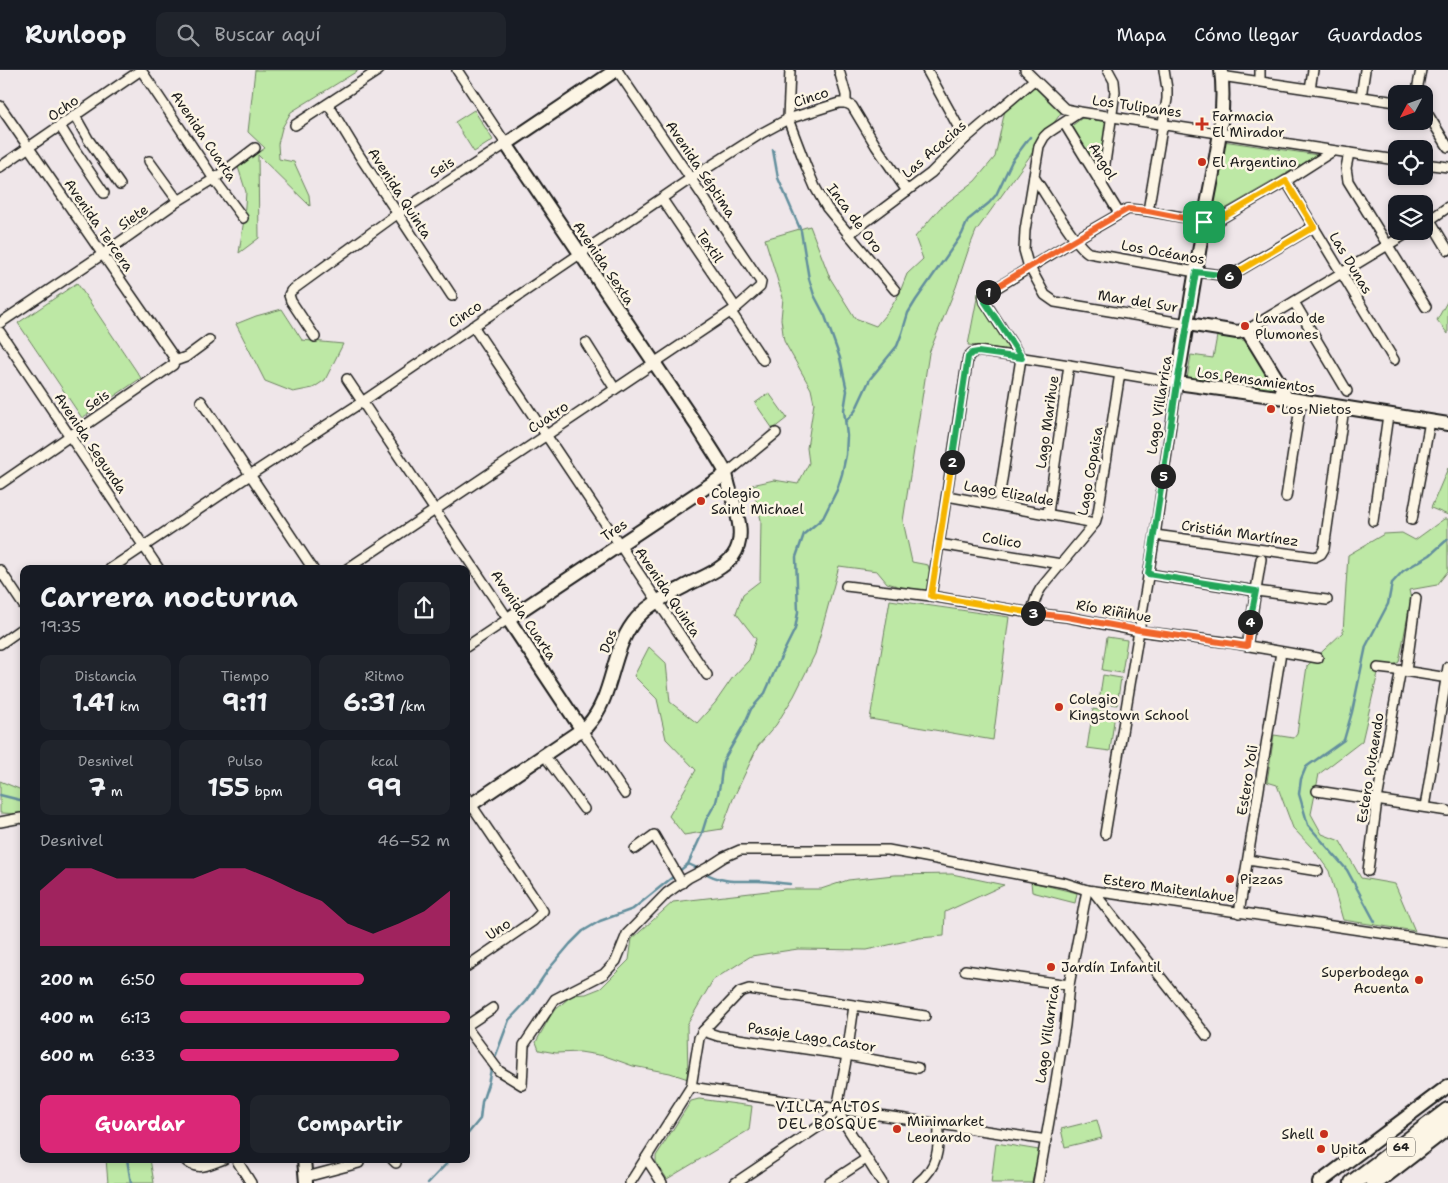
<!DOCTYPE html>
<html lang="es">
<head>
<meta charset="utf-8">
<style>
	:root { --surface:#171b24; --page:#20242c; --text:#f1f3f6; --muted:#9ea1a6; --line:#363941; --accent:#db2777 }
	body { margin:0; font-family:"Shantell Sans",sans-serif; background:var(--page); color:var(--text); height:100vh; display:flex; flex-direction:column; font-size:19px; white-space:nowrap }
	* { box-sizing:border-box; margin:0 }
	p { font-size:16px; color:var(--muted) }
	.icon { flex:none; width:28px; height:28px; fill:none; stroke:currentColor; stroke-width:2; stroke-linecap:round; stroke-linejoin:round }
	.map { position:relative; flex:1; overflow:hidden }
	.panel { position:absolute; left:20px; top:495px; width:450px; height:598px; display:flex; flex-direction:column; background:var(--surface); border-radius:10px; box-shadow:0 2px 8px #0003 }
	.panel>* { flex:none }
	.needle { width:32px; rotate:229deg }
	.controls { position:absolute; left:1388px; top:15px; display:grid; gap:10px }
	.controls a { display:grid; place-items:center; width:45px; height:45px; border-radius:10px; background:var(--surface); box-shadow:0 2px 8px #0003; font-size:25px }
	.pin { position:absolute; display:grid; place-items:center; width:42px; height:42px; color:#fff; margin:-21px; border-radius:10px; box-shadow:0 2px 8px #0006 }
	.km { position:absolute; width:25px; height:25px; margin:-12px; border-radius:50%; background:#222; color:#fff; font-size:14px; line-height:25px; text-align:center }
	.round { display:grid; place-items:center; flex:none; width:52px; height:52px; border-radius:10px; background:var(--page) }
	.headline { display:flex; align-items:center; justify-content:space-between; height:85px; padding:0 20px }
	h1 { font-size:28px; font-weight:700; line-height:38px }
	.stats { display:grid; grid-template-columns:repeat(3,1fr); gap:8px; height:85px; padding:5px 20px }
	.stats div { display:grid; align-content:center; border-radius:10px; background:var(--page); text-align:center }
	.stats b { font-size:25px; font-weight:700 }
	.stats small { font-size:14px; font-weight:400 }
	.stats p { font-size:14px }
	.chart { height:140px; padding:10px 20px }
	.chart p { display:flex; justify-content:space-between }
	.chart svg { width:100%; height:90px; margin-top:5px; fill:var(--accent); opacity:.7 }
	.button { display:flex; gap:10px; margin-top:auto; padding:10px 20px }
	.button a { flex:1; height:58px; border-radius:10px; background:var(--accent); color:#fff; font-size:20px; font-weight:700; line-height:58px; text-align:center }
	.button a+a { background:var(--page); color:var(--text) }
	ul { padding:0 20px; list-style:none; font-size:16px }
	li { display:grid; grid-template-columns:80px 60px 1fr; align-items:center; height:38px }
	li i { height:12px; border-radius:6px; background:var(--accent) }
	header { display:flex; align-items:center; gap:30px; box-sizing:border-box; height:70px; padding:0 25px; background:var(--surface); border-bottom:1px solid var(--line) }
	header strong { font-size:24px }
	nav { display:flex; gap:28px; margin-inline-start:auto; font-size:18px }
	.search { width:350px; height:45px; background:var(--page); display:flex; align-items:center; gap:12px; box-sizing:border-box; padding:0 18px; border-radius:10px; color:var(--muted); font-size:19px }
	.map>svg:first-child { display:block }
</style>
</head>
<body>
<header>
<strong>Runloop</strong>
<div class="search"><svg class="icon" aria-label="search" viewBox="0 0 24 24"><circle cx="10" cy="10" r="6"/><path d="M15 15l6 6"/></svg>Buscar aquí</div>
<nav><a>Mapa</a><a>Cómo llegar</a><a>Guardados</a></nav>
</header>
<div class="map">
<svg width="1448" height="1113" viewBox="0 0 1448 1113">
	<rect width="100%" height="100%" fill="#efe6e9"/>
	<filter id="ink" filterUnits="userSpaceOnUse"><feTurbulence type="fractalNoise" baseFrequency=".02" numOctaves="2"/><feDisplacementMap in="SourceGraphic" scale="10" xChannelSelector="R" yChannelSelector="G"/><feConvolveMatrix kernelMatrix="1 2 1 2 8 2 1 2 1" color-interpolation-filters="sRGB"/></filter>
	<g filter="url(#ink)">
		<g fill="#bde8a5" stroke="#6c8260">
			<path d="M 255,0 L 359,0 L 291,42 L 282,58 L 278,74 L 279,89 L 294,92 L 309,125 L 310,136 L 258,85 L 259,168 L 239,183 L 244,149 L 246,122 L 238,97 L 265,78 L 248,62 Z"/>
			<path d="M 1033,16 L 1061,43 L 976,161 L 968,181 L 956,217 L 929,283 L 903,451 L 912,492 L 928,495 L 931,506 L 927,521 L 912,520 L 887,513 L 877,501 L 839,496 L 815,584 L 794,626 L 776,655 L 758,676 L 733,729 L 722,759 L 684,765 L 669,746 L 696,700 L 666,669 L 657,629 L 634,606 L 649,577 L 666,593 L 670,632 L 697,653 L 715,633 L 733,607 L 749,590 L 756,569 L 736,543 L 743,524 L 760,511 L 761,450 L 752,415 L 774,410 L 798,414 L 809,393 L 807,378 L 814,333 L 811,319 L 784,271 L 781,249 L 783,228 L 765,169 L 810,156 L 830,208 L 855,248 L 876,256 L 890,239 L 899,224 L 907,204 L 923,189 L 915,167 L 940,138 L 975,111 L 995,87 L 1005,40 Z"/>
			<path d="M 474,40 L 493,70 L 474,82 L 455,52 Z"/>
			<path d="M 1082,48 L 1108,52 L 1100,105 L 1069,58 Z"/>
			<path d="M 1223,71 L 1318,85 L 1218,143 L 1212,142 Z"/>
			<path d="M 77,213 L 141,308 L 82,348 L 18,253 Z"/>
			<path d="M 978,223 L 1014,280 L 968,275 Z"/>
			<path d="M 1448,230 L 1448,264 L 1437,250 Z"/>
			<path d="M 282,239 L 302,270 L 343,274 L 325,310 L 313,318 L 293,322 L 265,311 L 236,254 L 256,246 Z"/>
			<path d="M 1217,266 L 1249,271 L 1279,323 L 1187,309 L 1191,285 L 1213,288 Z"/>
			<path d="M 769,323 L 787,348 L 773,359 L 755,333 Z"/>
			<path d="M 1448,398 L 1448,445 L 1431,438 Z"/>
			<path d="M 1444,449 L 1448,449 L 1448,501 L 1437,515 L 1409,520 L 1411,529 L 1399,592 L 1378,603 L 1362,671 L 1319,704 L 1311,744 L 1322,764 L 1340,771 L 1361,808 L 1395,814 L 1415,861 L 1343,850 L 1329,801 L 1314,780 L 1293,758 L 1277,715 L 1267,712 L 1274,665 L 1294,668 L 1297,664 L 1307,596 L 1343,562 L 1348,485 L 1384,464 L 1402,463 L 1415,470 Z"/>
			<path d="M 890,530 L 1009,547 L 993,670 L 870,649 Z"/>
			<path d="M 1107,567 L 1127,570 L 1122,603 L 1102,600 Z"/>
			<path d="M 1103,605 L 1121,608 L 1117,635 L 1099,632 Z"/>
			<path d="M 1093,639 L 1115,643 L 1110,681 L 1087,678 Z"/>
			<path d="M 0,711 L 24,721 L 24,744 L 0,743 Z"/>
			<path d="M 952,804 L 1004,815 L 945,842 L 944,866 L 919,868 L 867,880 L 798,879 L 751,886 L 713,910 L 687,955 L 688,1009 L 670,1003 L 633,996 L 605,986 L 580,982 L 556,983 L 539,980 L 536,972 L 552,943 L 572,925 L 586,924 L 601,918 L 629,890 L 632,869 L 673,832 L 785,819 L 821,819 L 848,810 L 894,805 Z"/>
			<path d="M 1031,812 L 1077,823 L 1075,833 L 1032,822 Z"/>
			<path d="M 699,1029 L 752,1036 L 749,1060 L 667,1109 L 656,1092 L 656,1086 L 691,1031 Z"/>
			<path d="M 1097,1050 L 1102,1068 L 1065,1077 L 1061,1059 Z"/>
			<path d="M 996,1073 L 1039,1080 L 1032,1113 L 991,1113 Z"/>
			<path d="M 106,1089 L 150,1089 L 154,1113 L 108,1113 Z"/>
		</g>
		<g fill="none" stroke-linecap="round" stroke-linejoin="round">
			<g stroke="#638f9d" stroke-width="2.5">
				<path d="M 846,351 L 855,341 L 870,309 L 897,276 L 902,263 L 908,243 L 916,230 L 962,164 L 968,150 L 989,133 L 996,125 L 1012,91 L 1030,67"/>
				<path d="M 0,725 L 24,731"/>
				<path d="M 688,794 L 699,799"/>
				<path d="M 678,802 L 688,794 L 701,766 L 706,750 L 716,732 L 720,715 L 723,691 L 744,655 L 751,639 L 765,623 L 780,589 L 795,559 L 798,542 L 796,487 L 804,464 L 823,448 L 837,420 L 842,404 L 846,385 L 847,366 L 844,340 L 847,321 L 840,288 L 825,246 L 814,225 L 809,209 L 801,161 L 778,108 L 773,80"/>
				<path d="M 704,802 C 720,813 739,811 758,811 C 769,811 779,813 790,814"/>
				<path d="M 1375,852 L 1347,800 L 1308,755 L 1299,724 L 1301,709 L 1306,697 L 1344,670 L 1352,642 L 1366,576 L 1388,534 L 1392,513 L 1403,501 L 1430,485 L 1448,469"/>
				<path d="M 494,990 L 509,950 L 527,931 L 548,900 L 570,874 L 583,861 L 600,851 L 633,839 L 674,806"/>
				<path d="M 466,1066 L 480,1049 L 482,1032 L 488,1014 L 492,995"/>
				<path d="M 127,1089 L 131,1113"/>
				<path d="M 428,1113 L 451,1089"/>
			</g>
			<g stroke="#1c1c1c" stroke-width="12">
				<g id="street">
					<path d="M 141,0 L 214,109 L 243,148"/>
					<path d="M 790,0 L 788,49 L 806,96 L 815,117 L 827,138 L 895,220"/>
					<path d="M 839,0 L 846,25 L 846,33"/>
					<path d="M 927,0 L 965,69"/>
					<path d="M 1025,0 L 1065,39 L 1080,42 L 1396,90"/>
					<path d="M 1221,6 L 1396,32"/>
					<path d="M 1260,11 L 1260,0"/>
					<path d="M 1310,19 L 1313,0"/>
					<path d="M 1419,24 L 1418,15 L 1421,0"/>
					<path d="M 1361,27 L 1365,0"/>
					<path d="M 846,33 L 852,36 L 876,76 L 907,121"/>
					<path d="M 328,34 L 359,85 L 452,226"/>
					<path d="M 0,36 L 173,286 L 175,291"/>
					<path d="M 1424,38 L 1448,77"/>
					<path d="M 1080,42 L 1048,63 L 1044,67 L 1039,76 L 1025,160 L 1024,180 L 1028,194 L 1045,225 L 1055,232 L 1188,254"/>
					<path d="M 75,46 L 88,69 L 120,115"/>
					<path d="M 1064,53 L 1119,143"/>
					<path d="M 295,55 L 379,0"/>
					<path d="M 60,56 L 75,80 L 104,123"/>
					<path d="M 1349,83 L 1346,98 L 1348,111 L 1426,237"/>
					<path d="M 149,91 L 178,131"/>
					<path d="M 1424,94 L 1448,97"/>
					<path d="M 0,97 L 141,0"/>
					<path d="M 1034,107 C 1044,121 1077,178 1089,183 L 1196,202 L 1230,206 L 1313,157"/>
					<path d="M 1286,111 L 1394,290"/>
					<path d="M 1102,115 L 1115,22 L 1114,11 L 1108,0"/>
					<path d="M 662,129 L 736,238"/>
					<path d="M 1148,141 L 1167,29 L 1167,19 L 1164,0"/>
					<path d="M 1430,150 L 1448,180"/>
					<path d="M 1424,154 L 1448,137"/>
					<path d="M 1203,159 L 1286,111 L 1333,81"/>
					<path d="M 848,165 L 931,103 L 965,69 L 1034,10"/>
					<path d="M 1294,232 L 1347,321"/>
					<path d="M 731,242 L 763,290"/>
					<path d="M 0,253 L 103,184 L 178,131 L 214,109 L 255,78"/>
					<path d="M 473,256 L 707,605"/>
					<path d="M 1247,260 L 1411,161"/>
					<path d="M 0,262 L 159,499"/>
					<path d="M 315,267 L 291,231 L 289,225 L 291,221 L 397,144 L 506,74 L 457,0"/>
					<path d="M 586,273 L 615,319"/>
					<path d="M 347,309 L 508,549 L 466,577"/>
					<path d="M 201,331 L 313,499"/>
					<path d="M 726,404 L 776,363"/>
					<path d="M 0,414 L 173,295 L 175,291 L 186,287 L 209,270"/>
					<path d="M 947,426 L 1095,453"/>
					<path d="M 1286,427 L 1301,331"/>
					<path d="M 998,435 L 1021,288 L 985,232 L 984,227 L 985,225 L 1076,169 L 1128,139 L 1148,141 L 1204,151"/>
					<path d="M 1048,443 L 1069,295"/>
					<path d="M 1412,450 L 1430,351"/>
					<path d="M 1373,451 L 1388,345"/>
					<path d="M 1155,465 L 1315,487 L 1321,484 L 1324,479 L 1344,338"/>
					<path d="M 939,474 L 1061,494"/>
					<path d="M 110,499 L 250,405 L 362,332 L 690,109 L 762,63 L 788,49 L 839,33 L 846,33"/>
					<path d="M 347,499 L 736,238 L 760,217 L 761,212 L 759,209 L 617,0"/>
					<path d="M 0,500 L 24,536"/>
					<path d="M 1148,504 L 1256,521 L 1327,530"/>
					<path d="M 846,516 L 931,526 L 1031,543 L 1067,547 L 1139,561 L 1232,573 L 1318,588"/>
					<path d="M 931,526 L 968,287 L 972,283 L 978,281 L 1069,295 L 1177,313 L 1155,465 L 1105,764"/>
					<path d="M 1031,543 L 1037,525 L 1041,518 L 1095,453 L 1098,443 L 1120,303"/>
					<path d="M 0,574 L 24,557"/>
					<path d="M 1247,576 L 1261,489"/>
					<path d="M 1378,598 L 1404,601 L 1448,608"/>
					<path d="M 1406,601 L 1416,528"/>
					<path d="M 582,660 L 625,724"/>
					<path d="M 544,685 L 584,739"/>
					<path d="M 1317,721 L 1448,741"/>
					<path d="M 466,727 L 543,841 L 533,851 L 466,897"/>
					<path d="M 1425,737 L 1448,597"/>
					<path d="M 0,752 L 21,748 L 24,749"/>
					<path d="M 635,779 L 654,765 L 682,813"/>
					<path d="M 1248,790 L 1318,801"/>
					<path d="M 1368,801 L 1377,730 L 1400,604 L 1402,600"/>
					<path d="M 1093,821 L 1207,966"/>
					<path d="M 1239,843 L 1281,582"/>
					<path d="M 965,900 L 1069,915"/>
					<path d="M 854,936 L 847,985 L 837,1039 L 845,1054 L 882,1113"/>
					<path d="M 466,956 L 493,938"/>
					<path d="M 466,957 L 499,1001 L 522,1015 L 524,975 L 555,929 L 604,904 L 616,891 L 627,864 L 667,823 L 688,808 L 707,798 L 724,787 L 740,780 L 888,780 L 1065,813 L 1087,820 L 1448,873"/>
					<path d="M 703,961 L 718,966 L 847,985 L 918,998"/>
					<path d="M 691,1017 L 1047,1070"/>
					<path d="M 646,1088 L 662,1113"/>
					<path d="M 184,1089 C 197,1103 209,1094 224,1089"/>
					<path d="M 236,1089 L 251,1113"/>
					<path d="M 392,1089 L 396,1093"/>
					<path d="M 306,1107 L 359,1093"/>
					<path d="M 630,1113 L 691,1017 L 699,968 L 703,961 L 740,922 L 749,919 L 925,946"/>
					<path d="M 735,1113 L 830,1049 L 837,1039"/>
					<path d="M 829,1113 L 866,1089"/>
					<path d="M 918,1113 C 938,1097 939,1079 939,1054"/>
					<path d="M 1038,1113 L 1054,1023 L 1065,955 L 1069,915 L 1087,820"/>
				</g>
			</g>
			<g stroke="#1c1c1c" stroke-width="16">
				<g id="secondary">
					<path d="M 1221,0 C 1227,46 1214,95 1206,140 C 1196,198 1187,256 1177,313 L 1285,328 L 1448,354"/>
					<path d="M 1188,254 L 1237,262 L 1247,260 L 1283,319 L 1285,328"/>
					<path d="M 582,660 L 508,549 L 726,404"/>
					<path d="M 466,738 L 587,656 C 614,627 610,584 633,553 C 647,534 669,525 689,514 C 703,507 723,499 733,486 C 747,467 736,440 730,420 C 728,414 727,407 725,401 C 717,386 706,371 697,356 L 506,74 L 616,0"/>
					<path d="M 304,1089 L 306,1113"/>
					<path d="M 1319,1113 L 1448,1016"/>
				</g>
			</g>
			<g stroke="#1c1c1c" stroke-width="20">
				<g id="highway">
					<path d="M 1353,1113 L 1448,1041"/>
					<path d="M 1374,1113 L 1448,1056"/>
				</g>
			</g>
			<use href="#street" stroke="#fcf5e5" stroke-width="9"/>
			<use href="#secondary" stroke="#fcf5e5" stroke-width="12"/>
			<use href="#highway" stroke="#fcf5e5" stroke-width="16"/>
		</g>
	</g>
	<g fill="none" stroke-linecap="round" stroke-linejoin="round" filter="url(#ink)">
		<g stroke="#fff" stroke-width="10">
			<path id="split-1" d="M 988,222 L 1076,169 L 1128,139 L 1148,141 L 1204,152"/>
		</g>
		<g stroke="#fff" stroke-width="10">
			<path id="split-2" d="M 952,392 L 968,287 L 972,283 L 978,282 L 1022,288 L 985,232 L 984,227 L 988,222"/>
		</g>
		<g stroke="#fff" stroke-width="10">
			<path id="split-3" d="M 952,392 L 931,526 L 1033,543"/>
		</g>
		<g stroke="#fff" stroke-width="10">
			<path id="split-4" d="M 1033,543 L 1067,547 L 1139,560 L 1247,576 L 1250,552"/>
		</g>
		<g stroke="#fff" stroke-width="10">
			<path id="split-5" d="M 1163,406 L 1148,504 L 1256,521 L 1250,552"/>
		</g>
		<g stroke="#fff" stroke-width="10">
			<path id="split-6" d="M 1163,406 L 1177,314 L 1196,202 L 1229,206"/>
		</g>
		<g stroke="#fff" stroke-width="10">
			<path id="split-7" d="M 1204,152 L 1203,159 L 1286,111 L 1314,157 L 1234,204 L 1229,206"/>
		</g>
		<use href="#split-1" stroke="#f0652b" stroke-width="6"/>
		<use href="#split-2" stroke="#22a559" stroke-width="6"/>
		<use href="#split-3" stroke="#f5b400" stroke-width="6"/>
		<use href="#split-4" stroke="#f0652b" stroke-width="6"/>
		<use href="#split-5" stroke="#22a559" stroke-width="6"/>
		<use href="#split-6" stroke="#22a559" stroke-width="6"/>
		<use href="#split-7" stroke="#f5b400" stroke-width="6"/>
	</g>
	<g fill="#c8321e" stroke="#fcf5e5" stroke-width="2">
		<path d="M1199.5 46.5h5v5h5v5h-5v5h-5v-5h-5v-5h5z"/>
		<circle cx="1202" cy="92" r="5"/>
		<circle cx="1245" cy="256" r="5"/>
		<circle cx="1271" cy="339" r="5"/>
		<circle cx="701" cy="431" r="5"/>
		<circle cx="1059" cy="637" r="5"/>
		<circle cx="1230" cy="809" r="5"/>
		<circle cx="1051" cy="897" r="5"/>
		<circle cx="1419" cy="910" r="5"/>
		<circle cx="897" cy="1059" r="5"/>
		<circle cx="1324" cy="1064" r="5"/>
		<circle cx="1321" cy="1079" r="5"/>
	</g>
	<g text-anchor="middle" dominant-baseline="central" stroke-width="5" stroke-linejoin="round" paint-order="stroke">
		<rect fill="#fcf5e5" stroke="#5f5d58" stroke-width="1" x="1387" y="1067.5" width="28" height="19" rx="4"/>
		<g font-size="12" font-weight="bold" fill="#1c1c1c">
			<text x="1401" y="1077">64</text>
		</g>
		<g font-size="14" fill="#1c1c1c" stroke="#fcf5e5">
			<text transform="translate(811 27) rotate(-18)">Cinco</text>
			<text transform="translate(1137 36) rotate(8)">Los Tulipanes</text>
			<text transform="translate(63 38) rotate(-35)">Ocho</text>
			<text transform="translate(204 66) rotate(56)">Avenida Cuarta</text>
			<text transform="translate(934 79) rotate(-41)">Las Acacias</text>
			<text transform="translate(1103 91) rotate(58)">Angol</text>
			<text transform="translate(442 97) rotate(-33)">Seis</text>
			<text transform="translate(701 99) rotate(56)">Avenida Séptima</text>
			<text transform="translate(400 123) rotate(57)">Avenida Quinta</text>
			<text transform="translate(133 147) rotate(-35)">Siete</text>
			<text transform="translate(855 148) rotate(53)">Inca de Oro</text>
			<text transform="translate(99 155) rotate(55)">Avenida Tercera</text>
			<text transform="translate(710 176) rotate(56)">Textil</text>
			<text transform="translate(1163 182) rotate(10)">Los Océanos</text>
			<text transform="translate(604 193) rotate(56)">Avenida Sexta</text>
			<text transform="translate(1351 193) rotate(59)">Las Dunas</text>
			<text transform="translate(1138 231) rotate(9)">Mar del Sur</text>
			<text transform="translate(465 244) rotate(-34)">Cinco</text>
			<text transform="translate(1256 310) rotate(8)">Los Pensamientos</text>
			<text transform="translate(97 330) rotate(-35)">Seis</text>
			<text transform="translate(1159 335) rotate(-81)">Lago Villarrica</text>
			<text transform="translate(548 347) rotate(-34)">Cuatro</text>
			<text transform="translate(1047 352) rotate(-82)">Lago Marihue</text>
			<text transform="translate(91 373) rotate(56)">Avenida Segunda</text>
			<text transform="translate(1090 401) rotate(-80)">Lago Copaisa</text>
			<text transform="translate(1009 423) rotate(10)">Lago Elizalde</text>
			<text transform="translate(614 460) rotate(-34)">Tres</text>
			<text transform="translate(1240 463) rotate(8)">Cristián Martínez</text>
			<text transform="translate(1002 470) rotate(9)">Colico</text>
			<text transform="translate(668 522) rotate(56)">Avenida Quinta</text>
			<text transform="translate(1114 541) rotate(10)">Río Riñihue</text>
			<text transform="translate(524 545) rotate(56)">Avenida Cuarta</text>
			<text transform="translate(608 571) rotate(-69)">Dos</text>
			<text transform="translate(1370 698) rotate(-81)">Estero Putaendo</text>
			<text transform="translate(1247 710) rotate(-81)">Estero Yoli</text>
			<text transform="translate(1169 818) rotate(8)">Estero Maitenlahue</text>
			<text transform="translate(498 859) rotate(-34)">Uno</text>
			<text transform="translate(1047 964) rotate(-82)">Lago Villarrica</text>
			<text transform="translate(812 967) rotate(9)">Pasaje Lago Castor</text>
		</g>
		<g font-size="14" fill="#1c1c1c" stroke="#fcf5e5" text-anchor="start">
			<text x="1212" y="46">Farmacia<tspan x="1212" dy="16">El Mirador</tspan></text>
			<text x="1212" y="92">El Argentino</text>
			<text x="1255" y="248">Lavado de<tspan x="1255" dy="16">Plumones</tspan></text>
			<text x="1281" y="339">Los Nietos</text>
			<text x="711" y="423">Colegio<tspan x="711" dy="16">Saint Michael</tspan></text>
			<text x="1069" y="629">Colegio<tspan x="1069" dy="16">Kingstown School</tspan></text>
			<text x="1240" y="809">Pizzas</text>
			<text x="1061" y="897">Jardín Infantil</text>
			<text x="1409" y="902" text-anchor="end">Superbodega<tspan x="1409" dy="16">Acuenta</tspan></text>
			<text x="907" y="1051">Minimarket<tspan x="907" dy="16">Leonardo</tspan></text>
			<text x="1314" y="1064" text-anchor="end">Shell</text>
			<text x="1331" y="1079">Upita</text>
		</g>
		<g font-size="15" letter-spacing="1" fill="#1c1c1c" stroke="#fcf5e5">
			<text x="828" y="1037">VILLA ALTOS<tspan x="828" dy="17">DEL BOSQUE</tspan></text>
		</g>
	</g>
</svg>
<div class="controls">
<a><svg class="needle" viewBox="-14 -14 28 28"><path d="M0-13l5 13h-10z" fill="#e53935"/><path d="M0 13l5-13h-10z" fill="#9ea1a6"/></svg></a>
<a><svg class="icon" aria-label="locate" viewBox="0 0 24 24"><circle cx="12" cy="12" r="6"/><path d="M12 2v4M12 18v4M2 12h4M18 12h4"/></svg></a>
<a><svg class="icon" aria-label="layers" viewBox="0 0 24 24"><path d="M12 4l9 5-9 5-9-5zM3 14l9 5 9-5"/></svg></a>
</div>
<div class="pin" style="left:1204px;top:152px;background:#1e9e55"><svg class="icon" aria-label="arrive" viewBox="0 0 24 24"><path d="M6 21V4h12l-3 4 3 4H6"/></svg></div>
<b class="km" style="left:988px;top:222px">1</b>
<b class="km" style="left:952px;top:392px">2</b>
<b class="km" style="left:1033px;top:543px">3</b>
<b class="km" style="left:1250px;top:552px">4</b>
<b class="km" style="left:1163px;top:406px">5</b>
<b class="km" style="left:1229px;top:206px">6</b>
<section class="panel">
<div class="headline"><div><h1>Carrera nocturna</h1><p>19:35</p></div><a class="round"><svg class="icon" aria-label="share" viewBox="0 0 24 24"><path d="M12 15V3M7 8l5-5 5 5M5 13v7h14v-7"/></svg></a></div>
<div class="stats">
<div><p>Distancia</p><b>1.41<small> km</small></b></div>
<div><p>Tiempo</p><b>9:11</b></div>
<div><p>Ritmo</p><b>6:31<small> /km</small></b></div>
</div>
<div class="stats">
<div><p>Desnivel</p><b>7<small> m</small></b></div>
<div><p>Pulso</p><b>155<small> bpm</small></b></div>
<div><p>kcal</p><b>99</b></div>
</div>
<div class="chart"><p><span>Desnivel</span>46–52 m</p>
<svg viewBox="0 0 160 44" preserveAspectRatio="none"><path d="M0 44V17L10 6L20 6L30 11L40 11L50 11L60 11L70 6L80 6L90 11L100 17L110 22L120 33L130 38L140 33L150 27L160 17V44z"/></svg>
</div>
<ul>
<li><b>200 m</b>6:50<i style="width:68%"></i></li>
<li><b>400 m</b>6:13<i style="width:100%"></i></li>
<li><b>600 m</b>6:33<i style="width:81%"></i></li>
</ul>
<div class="button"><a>Guardar</a><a>Compartir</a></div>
</section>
</div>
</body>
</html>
